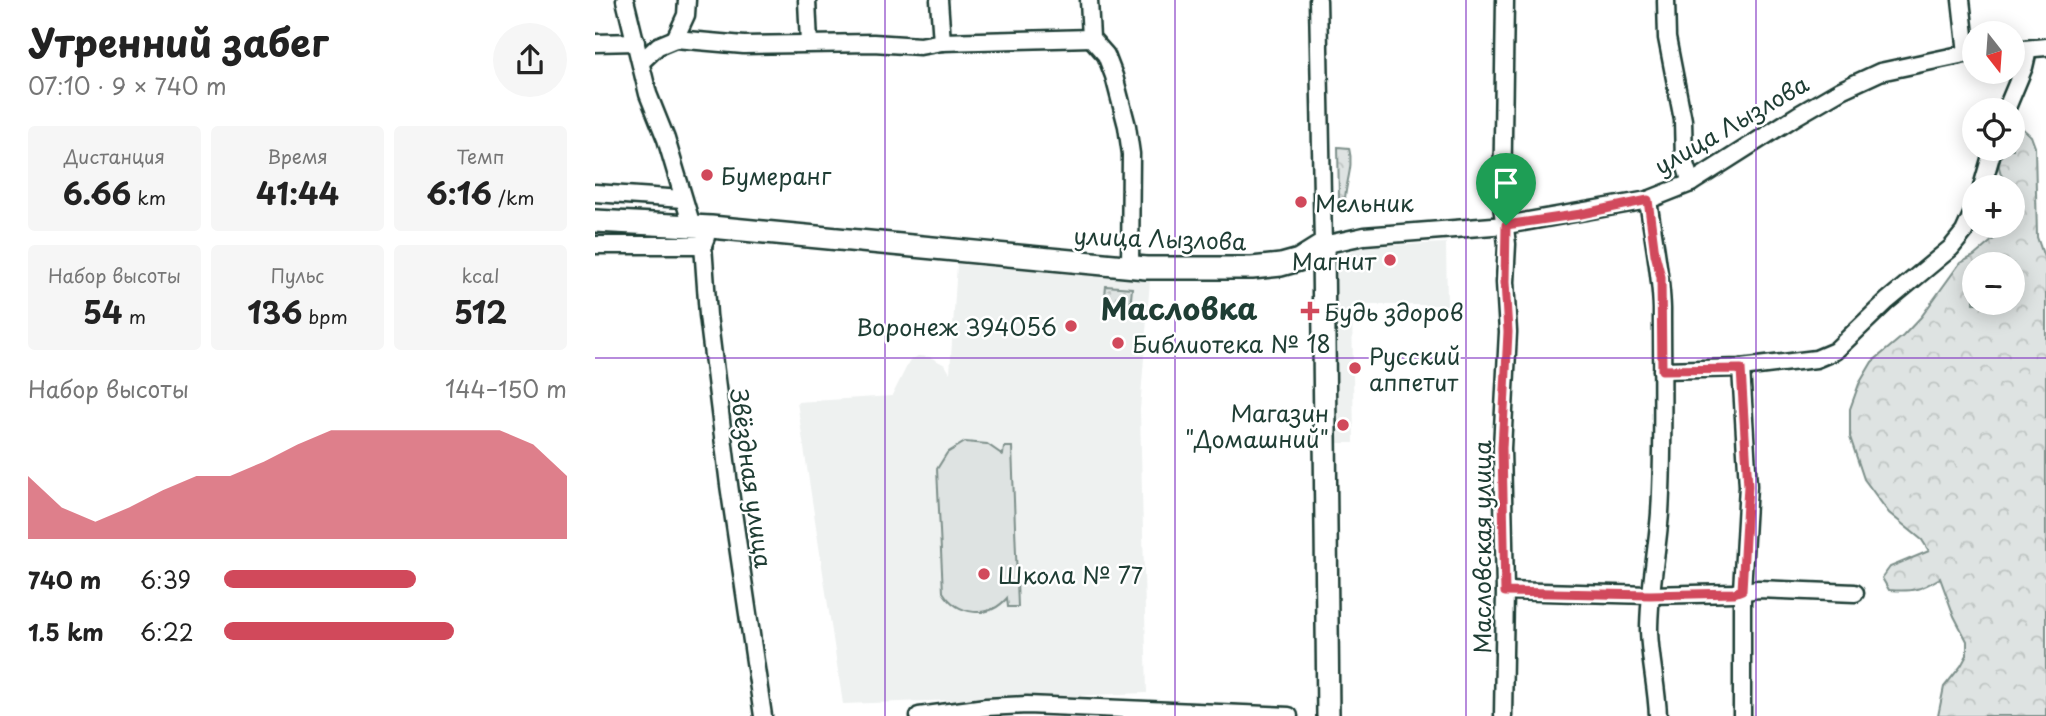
<!DOCTYPE html>
<html lang="ru">
<head>
<meta charset="utf-8">
<style>
	:root { --surface:#fff; --page:#f6f6f6; --text:#222; --muted:#767676; --accent:#d1495b }
	body { margin:0; font-family:"Playpen Sans",sans-serif; background:var(--page); color:var(--text); height:100vh; display:flex; flex-direction:column; font-size:26px; white-space:nowrap }
	* { box-sizing:border-box; margin:0 }
	p { font-size:23px; color:var(--muted) }
	.icon { flex:none; width:38px; height:38px; fill:none; stroke:currentColor; stroke-width:2; stroke-linecap:round; stroke-linejoin:round }
	.map { position:relative; flex:1; overflow:hidden }
	.drawer { display:flex; flex-direction:column; background:var(--surface); width:595px }
	.drawer>* { flex:none }
	.needle { width:46px; rotate:163deg }
	.fabs { position:absolute; left:1367px; top:21px; display:grid; gap:14px }
	.fabs a { display:grid; place-items:center; width:63px; height:63px; border-radius:50%; background:var(--surface); box-shadow:0 4px 18px #0003; font-size:35px }
	.pin { position:absolute; display:grid; place-items:center; width:60px; height:60px; color:#fff; margin:-72px -30px; border-radius:50% 50% 50% 0; rotate:-45deg; box-shadow:0 0 7px #0007 }
	.pin .icon { rotate:45deg }
	.round { display:grid; place-items:center; flex:none; width:74px; height:74px; border-radius:37px; background:var(--page) }
	.head { display:flex; align-items:center; justify-content:space-between; height:119px; padding:0 28px }
	h1 { font-size:38px; font-weight:700; line-height:52px }
	.metrics { display:grid; grid-template-columns:repeat(3,1fr); gap:10px; height:119px; padding:7px 28px }
	.metrics div { display:grid; align-content:center; border-radius:7px; background:var(--page); text-align:center }
	.metrics b { font-size:30px; font-weight:700 }
	.metrics small { font-size:19px; font-weight:400 }
	.metrics p { font-size:19px }
	.chart { height:196px; padding:14px 28px }
	.chart p { display:flex; justify-content:space-between }
	.chart svg { width:100%; height:126px; margin-top:7px; fill:var(--accent); opacity:.7 }
	ul { padding:0 28px; list-style:none; font-size:23px }
	li { display:grid; grid-template-columns:112px 84px 1fr; align-items:center; height:52px }
	li i { height:18px; border-radius:9px; background:var(--accent) }
	main { display:flex; flex:1; min-height:0 }
	.map>svg:first-child { display:block }
</style>
</head>
<body>
<main>
<section class="drawer">
<div class="head"><div><h1>Утренний забег</h1><p>07:10 · 9 × 740 m</p></div><a class="round"><svg class="icon" aria-label="share" viewBox="0 0 24 24"><path d="M12 15V3M7 8l5-5 5 5M5 13v7h14v-7"/></svg></a></div>
<div class="metrics">
<div><p>Дистанция</p><b>6.66<small> km</small></b></div>
<div><p>Время</p><b>41:44</b></div>
<div><p>Темп</p><b>6:16<small> /km</small></b></div>
</div>
<div class="metrics">
<div><p>Набор высоты</p><b>54<small> m</small></b></div>
<div><p>Пульс</p><b>136<small> bpm</small></b></div>
<div><p>kcal</p><b>512</b></div>
</div>
<div class="chart"><p><span>Набор высоты</span>144–150 m</p>
<svg viewBox="0 0 160 44" preserveAspectRatio="none"><path d="M0 44V22L10 33L20 38L30 33L40 27L50 22L60 22L70 17L80 11L90 6L100 6L110 6L120 6L130 6L140 6L150 11L160 22V44z"/></svg>
</div>
<ul>
<li><b>740 m</b>6:39<i style="width:56%"></i></li>
<li><b>1.5 km</b>6:22<i style="width:67%"></i></li>
</ul>
</section>
<div class="map">
<svg width="1451" height="716" viewBox="0 0 1451 716">
	<defs>
		<pattern id="grass-dots" width="8" height="8" patternUnits="userSpaceOnUse" patternTransform="scale(1.75)"><rect width="8" height="8" fill="#dee3e2"/><path d="M2 2h.1M6 6h.1" fill="none" stroke="#bec4c2" stroke-width="1.8" stroke-linecap="round"/></pattern>
		<pattern id="forest-crowns" width="20" height="18" patternUnits="userSpaceOnUse" patternTransform="scale(1.75)"><rect width="20" height="18" fill="#dee3e2"/><path d="M2 6a3 3 0 1 1 6 0M12 15a3 3 0 1 1 6 0" fill="none" stroke="#bec4c2"/></pattern>
	</defs>
	<rect width="100%" height="100%" fill="#fff"/>
	<filter id="ink" filterUnits="userSpaceOnUse"><feTurbulence type="fractalNoise" baseFrequency=".0143" numOctaves="2"/><feDisplacementMap in="SourceGraphic" scale="14" xChannelSelector="R" yChannelSelector="G"/><feConvolveMatrix kernelMatrix="1 2 1 2 8 2 1 2 1" color-interpolation-filters="sRGB"/></filter>
	<g filter="url(#ink)">
		<g fill="#eef1f0">
			<path d="M 851,243 L 852,305 L 757,305 L 759,443 L 739,443 L 739,282 L 742,268 L 750,257 L 762,247 Z"/>
			<path d="M 362,264 L 555,280 L 545,410 L 552,693 L 248,704 L 202,402 L 297,396 L 315,360 L 323,356 L 335,357 L 350,365 L 355,373 Z"/>
		</g>
		<path fill="url(#grass-dots)" stroke="#7e908b" stroke-width="2" d="M 511,286 L 537,288 L 535,310 L 509,307 Z"/>
		<g fill="url(#forest-crowns)" stroke="#7e908b" stroke-width="2" fill-rule="evenodd">
			<path d="M 1427,128 L 1436,136 L 1440,147 L 1442,237 L 1451,263 L 1451,716 L 1343,716 L 1349,687 L 1366,666 L 1372,655 L 1372,641 L 1359,616 L 1345,578 C 1325,590 1318,592 1294,590 L 1287,578 L 1295,567 L 1334,551 L 1327,540 L 1294,513 L 1269,479 L 1255,437 L 1255,409 L 1264,384 L 1277,362 L 1308,336 L 1326,317 L 1365,263 L 1379,256 L 1414,226 L 1418,226 L 1421,210 L 1418,187 L 1412,187 C 1405,174 1401,164 1405,149 L 1418,149 L 1418,133 ZM 1379,264 L 1418,264 L 1418,303 L 1379,303 Z"/>
			<path d="M 743,147 L 754,148 C 759,166 751,181 750,199 L 744,198 Z"/>
		</g>
		<path fill="#dee3e2" stroke="#7e908b" stroke-width="2" d="M 370,442 L 392,444 L 408,455 L 409,447 L 417,447 L 423,607 L 413,607 L 412,598 C 394,619 363,616 348,592 L 342,469 L 352,453 Z"/>
		<g fill="none" stroke-linecap="round" stroke-linejoin="round">
			<g stroke="#1f3d34" stroke-width="21">
				<g id="minor">
					<path d="M 30,0 L 53,94 L 71,139 L 97,226"/>
					<path d="M 212,0 L 214,43"/>
					<path d="M 344,0 L 347,42"/>
					<path d="M 494,0 L 496,38 L 511,55 L 519,76 L 532,126 L 536,154 L 535,267"/>
					<path d="M 723,0 L 728,245 L 769,236 L 911,225 L 1053,200 L 1096,183 L 1203,115 L 1246,90 L 1285,72 L 1379,52"/>
					<path d="M 1071,0 L 1072,38 L 1088,120 L 1089,161 L 1096,183"/>
					<path d="M 1366,0 L 1372,53"/>
					<path d="M 80,39 L 91,15 L 92,0"/>
					<path d="M 0,43 L 41,42"/>
					<path d="M 1418,50 L 1451,47"/>
					<path d="M 46,62 L 63,46 L 80,39 L 149,45 L 278,43 L 325,46 L 347,42 L 496,38"/>
					<path d="M 1411,110 L 1429,67 L 1433,50"/>
					<path d="M 1387,187 L 1398,149"/>
					<path d="M 0,193 L 88,199"/>
					<path d="M 1053,200 C 1058,237 1066,273 1067,309 C 1067,377 1069,446 1065,513 C 1062,553 1054,591 1054,631 C 1055,660 1062,687 1063,716"/>
					<path d="M 0,245 L 108,245 L 111,237"/>
					<path d="M 108,245 L 113,315 L 134,485 L 168,716"/>
					<path d="M 1146,368 L 1153,486 L 1147,590 L 1147,716"/>
					<path d="M 1067,370 L 1146,368 L 1221,359 L 1240,351 L 1292,301 L 1356,248 L 1369,232 L 1379,210"/>
					<path d="M 910,591 L 1055,595 L 1139,593 L 1163,589 L 1260,593"/>
					<path d="M 324,716 L 391,707 L 432,705 L 694,716"/>
					<path d="M 908,716 L 910,591 L 907,448 L 913,332 L 910,282 L 912,244 L 907,206 L 910,0"/>
				</g>
			</g>
			<g stroke="#1f3d34" stroke-width="26">
				<g id="major">
					<path d="M 0,221 L 116,227 L 551,268 L 657,268 L 686,265 L 704,260 L 728,245"/>
					<path d="M 728,245 L 733,716"/>
				</g>
			</g>
			<use href="#minor" stroke="#fff" stroke-width="16"/>
			<use href="#major" stroke="#fff" stroke-width="21"/>
		</g>
	</g>
	<g fill="none" stroke-linecap="round" stroke-linejoin="round" filter="url(#ink)">
		<g stroke="#fff" stroke-width="14">
			<path id="route" d="M 1053,200 L 1060,254 L 1066,277 L 1067,370 L 1146,369 L 1153,486 L 1147,590 L 1139,593 L 1055,595 L 910,592 L 907,448 L 913,332 L 910,282 L 911,225 L 986,214 Z"/>
		</g>
		<use href="#route" stroke="#d1495b" stroke-width="9"/>
	</g>
	<path fill="none" stroke="#7b2cbf" stroke-width="2" stroke-opacity="0.55" d="M 290,0 L 290,716M 580,0 L 580,716M 871,0 L 871,716M 1161,0 L 1161,716M 0,358 L 1451,358"/>
	<g fill="#d1495b" stroke="#fff" stroke-width="2.5">
		<circle cx="112" cy="175" r="7"/>
		<circle cx="706" cy="202" r="7"/>
		<circle cx="795" cy="260" r="7"/>
		<path d="M711.5 300.5h7v7h7v7h-7v7h-7v-7h-7v-7h7z"/>
		<circle cx="476" cy="326" r="7"/>
		<circle cx="523" cy="343" r="7"/>
		<circle cx="760" cy="368" r="7"/>
		<circle cx="748" cy="425" r="7"/>
		<circle cx="389" cy="574" r="7"/>
	</g>
	<g text-anchor="middle" dominant-baseline="central" stroke-width="5" stroke-linejoin="round" paint-order="stroke">
		<g font-size="23" fill="#1f3d34" stroke="#fff">
			<text transform="translate(1136 124) rotate(-30)">улица Лызлова</text>
			<text transform="translate(565 238) rotate(2)">улица Лызлова</text>
			<text transform="translate(157 478) rotate(82)">Звёздная улица</text>
			<text transform="translate(886 547) rotate(-90)">Масловская улица</text>
		</g>
		<g font-size="23" fill="#1f3d34" stroke="#fff" text-anchor="start">
			<text x="126" y="175">Бумеранг</text>
			<text x="720" y="202">Мельник</text>
			<text x="781" y="260" text-anchor="end">Магнит</text>
			<text x="729" y="311">Будь здоров</text>
			<text x="462" y="326" text-anchor="end">Воронеж 394056</text>
			<text x="537" y="343">Библиотека № 18</text>
			<text x="774" y="355">Русский<tspan x="774" dy="26">аппетит</tspan></text>
			<text x="734" y="412" text-anchor="end">Магазин<tspan x="734" dy="26">"Домашний"</tspan></text>
			<text x="403" y="574">Школа № 77</text>
		</g>
		<g font-size="30" font-weight="bold" fill="#1f3d34" stroke="#fff">
			<text x="584" y="307">Масловка</text>
		</g>
	</g>
</svg>
<div class="fabs">
<a><svg class="needle" viewBox="-14 -14 28 28"><path d="M0-13l5 13h-10z" fill="#e53935"/><path d="M0 13l5-13h-10z" fill="#767676"/></svg></a>
<a><svg class="icon" aria-label="locate" viewBox="0 0 24 24"><circle cx="12" cy="12" r="6"/><path d="M12 2v4M12 18v4M2 12h4M18 12h4"/></svg></a>
<a>+</a>
<a>−</a>
</div>
<div class="pin" style="left:911px;top:225px;background:#1e9e55"><svg class="icon" aria-label="arrive" viewBox="0 0 24 24"><path d="M6 21V4h12l-3 4 3 4H6"/></svg></div>
</div>
</main>
</body>
</html>
